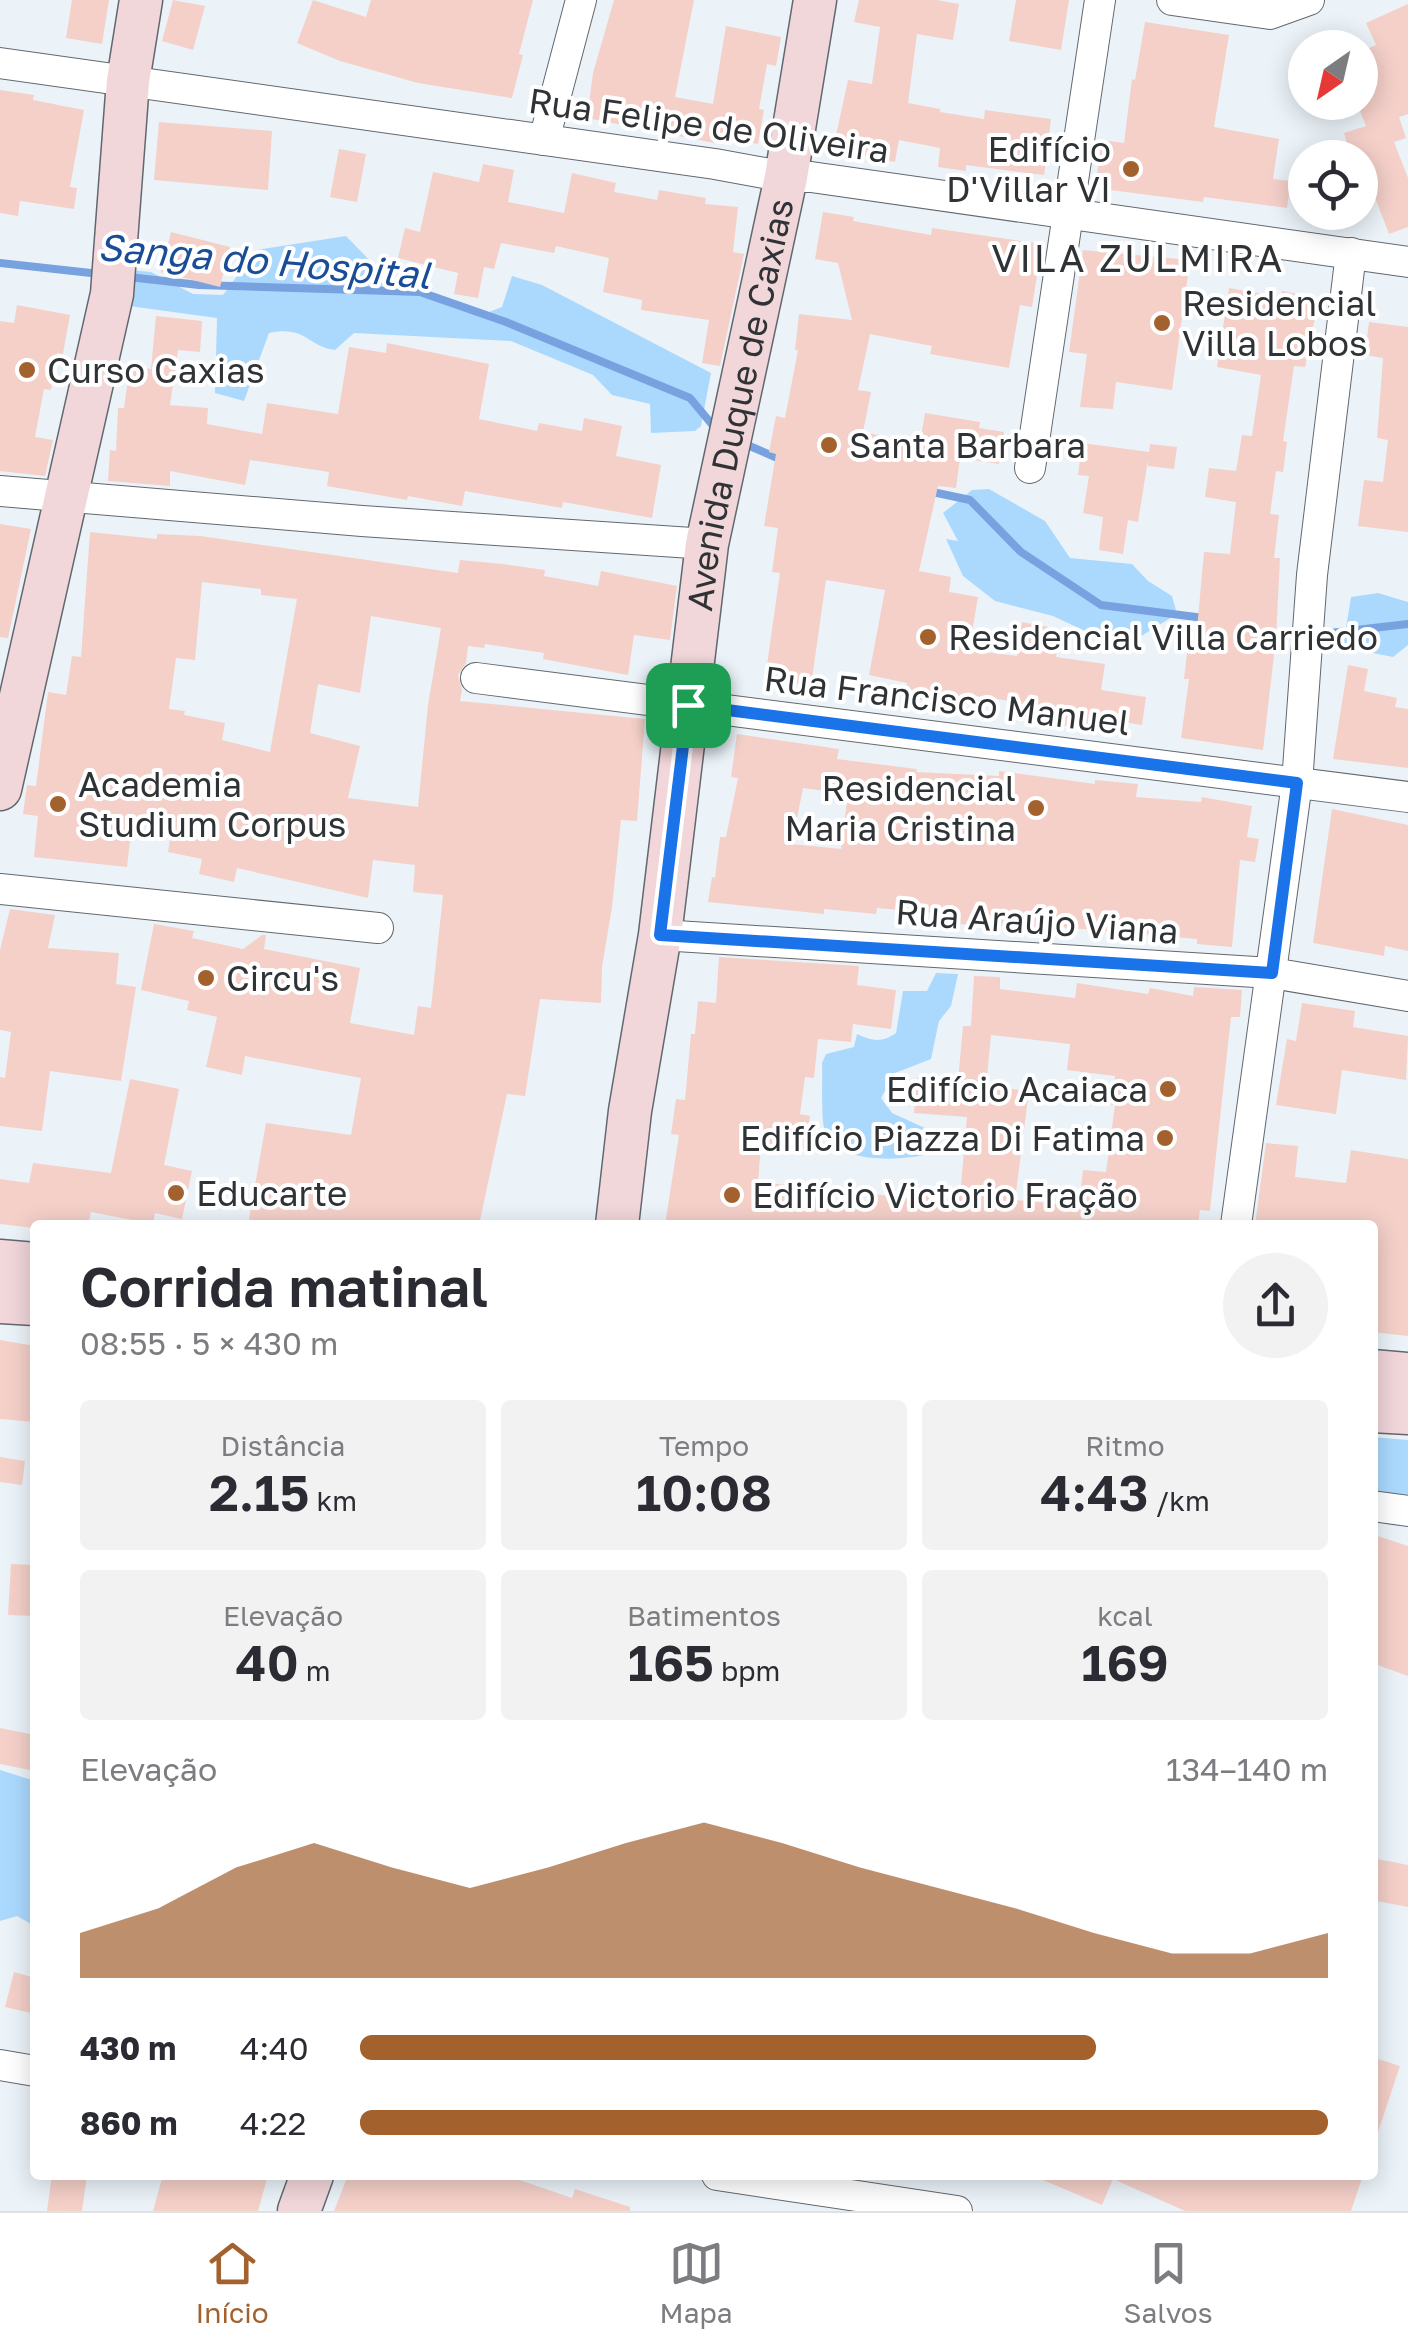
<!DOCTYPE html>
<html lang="pt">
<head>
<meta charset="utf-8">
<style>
	:root { --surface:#fff; --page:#f2f2f3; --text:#2b2b33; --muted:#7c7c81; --line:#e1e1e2; --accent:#a3612e }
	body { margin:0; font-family:"Golos Text",sans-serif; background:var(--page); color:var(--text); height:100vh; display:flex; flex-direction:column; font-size:38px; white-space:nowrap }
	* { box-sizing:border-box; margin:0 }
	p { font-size:32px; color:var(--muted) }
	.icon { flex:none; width:55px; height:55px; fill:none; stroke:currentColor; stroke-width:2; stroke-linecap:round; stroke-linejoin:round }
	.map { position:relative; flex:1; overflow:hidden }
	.side { position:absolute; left:30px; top:1220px; width:1348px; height:960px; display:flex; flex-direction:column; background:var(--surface); border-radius:10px; box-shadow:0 5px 25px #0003 }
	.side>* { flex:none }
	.needle { width:65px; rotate:214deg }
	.tools { position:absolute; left:1288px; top:30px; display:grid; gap:20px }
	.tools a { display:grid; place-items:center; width:90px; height:90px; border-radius:50%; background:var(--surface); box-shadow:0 5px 25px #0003; font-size:50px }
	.pin { position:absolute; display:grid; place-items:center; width:85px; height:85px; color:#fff; margin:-42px; border-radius:20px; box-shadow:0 5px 15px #0006 }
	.round { display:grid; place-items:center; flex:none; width:105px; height:105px; border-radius:52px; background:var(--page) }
	.summary { display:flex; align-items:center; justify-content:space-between; height:170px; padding:0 50px }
	h1 { font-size:55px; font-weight:600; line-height:75px }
	.figures { display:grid; grid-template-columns:repeat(3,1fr); gap:15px; height:170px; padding:10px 50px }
	.figures div { display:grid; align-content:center; border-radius:10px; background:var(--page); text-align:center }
	.figures b { font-size:50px; font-weight:600 }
	.figures small { font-size:28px; font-weight:400 }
	.figures p { font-size:28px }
	.chart { height:280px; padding:20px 50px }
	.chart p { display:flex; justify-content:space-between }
	.chart svg { width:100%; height:180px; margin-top:10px; fill:var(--accent); opacity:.7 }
	ul { padding:0 50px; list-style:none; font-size:32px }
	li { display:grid; grid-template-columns:160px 120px 1fr; align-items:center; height:75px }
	li i { height:25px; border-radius:12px; background:var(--accent) }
	.dock { display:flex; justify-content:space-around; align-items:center; height:140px; border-top:2px solid var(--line); background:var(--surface); font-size:28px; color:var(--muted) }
	.dock a { display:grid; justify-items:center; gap:5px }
	.dock .active { color:var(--accent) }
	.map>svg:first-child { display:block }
</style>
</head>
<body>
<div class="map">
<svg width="1408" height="2211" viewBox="0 0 1408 2211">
	<rect width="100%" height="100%" fill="#ebf3f9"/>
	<g fill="#abd9fe">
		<path d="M 346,236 L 384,275 L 489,312 L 502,307 L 512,276 L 542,285 L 711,373 L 701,426 L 695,431 L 651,433 L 650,404 L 612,395 L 593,375 L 511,341 L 354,333 L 335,350 C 308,347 306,325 269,333 L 244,401 L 215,393 L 217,318 L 129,306 L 121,269 L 151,272 L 193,294 L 223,295 L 256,250 Z"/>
		<path d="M 989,489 L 1045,521 L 1070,558 L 1132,564 L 1148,581 L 1172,596 L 1177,614 L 1138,638 L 1100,638 L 1053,616 L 995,601 L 963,576 L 946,539 L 958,541 L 943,513 L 972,490 Z"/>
		<path d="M 1378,593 L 1408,602 L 1408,645 L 1393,657 L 1343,647 L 1351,597 Z"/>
		<path d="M 936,973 L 958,974 L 951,1006 L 939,1021 L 931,1059 L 895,1073 L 881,1098 L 892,1113 L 936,1133 L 938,1151 C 913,1161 841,1166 826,1135 C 820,1122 823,1080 822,1063 L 826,1054 L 854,1047 L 857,1034 C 872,1041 882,1043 896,1033 L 903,991 L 927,991 Z"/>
		<path d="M 1372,1437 L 1408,1440 L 1408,1495 L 1373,1491 Z"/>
		<path d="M 0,1770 L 35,1781 L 33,1925 L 17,1916 L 0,1921 Z"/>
	</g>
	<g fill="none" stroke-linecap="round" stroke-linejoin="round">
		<g stroke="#78a1e0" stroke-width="8">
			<path d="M 0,263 L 100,274"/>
			<path d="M 129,277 L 199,285 L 420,292 L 506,322 L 690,398 L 715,428"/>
			<path d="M 745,444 L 782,460"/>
			<path d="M 928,491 L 970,500 L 1021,552 L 1101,605 L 1204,618"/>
			<path d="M 1330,633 L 1408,624"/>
		</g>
	</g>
	<g fill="#f4d0c9" fill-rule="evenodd">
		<path d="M 72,0 L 109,0 L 102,44 L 66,38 Z"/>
		<path d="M 173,0 L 205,6 L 193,50 L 162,41 Z"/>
		<path d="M 313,0 L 366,17 L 371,0 L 533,0 L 519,54 L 523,55 L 512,98 L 418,83 L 340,61 L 297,43 Z"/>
		<path d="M 614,0 L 694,0 L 675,97 L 713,104 L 726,26 L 781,37 L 776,66 L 767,64 L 759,109 L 764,110 L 758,144 L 716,136 L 714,143 L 587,118 L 593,73 Z"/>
		<path d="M 859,0 L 937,0 L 959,4 L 953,40 L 917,34 L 908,103 L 940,109 L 940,112 L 984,119 L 985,110 L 1051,119 L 1044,175 L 966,165 L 966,171 L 938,167 L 940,148 L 899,140 L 895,162 L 833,149 L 848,80 L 872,84 L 880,27 L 854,22 Z"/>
		<path d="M 1016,0 L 1069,0 L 1061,50 L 1009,41 Z"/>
		<path d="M 1408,4 L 1408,114 L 1399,117 L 1406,138 L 1394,142 L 1408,178 L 1408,227 L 1389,234 L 1358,153 L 1351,155 L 1344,133 L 1366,126 L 1360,111 L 1360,52 L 1376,45 L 1366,23 Z"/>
		<path d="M 1145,22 L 1229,35 L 1214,127 L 1279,139 L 1273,179 L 1291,181 L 1287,208 L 1204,197 L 1203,202 L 1095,188 L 1102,140 L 1124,143 L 1132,79 L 1135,80 Z"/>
		<path d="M 0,90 L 34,95 L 33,100 L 84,110 L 70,187 L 77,188 L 74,209 L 20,201 L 18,216 L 0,213 Z"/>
		<path d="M 159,122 L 272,131 L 268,190 L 154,180 Z"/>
		<path d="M 339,149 L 366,154 L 357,202 L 330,197 Z"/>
		<path d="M 483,164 L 514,170 L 508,202 L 564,213 L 572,173 L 616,183 L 614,192 L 657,200 L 659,190 L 706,198 L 705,204 L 738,207 L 733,252 L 744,254 L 720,366 L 702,363 L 709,320 L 641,310 L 642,300 L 603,292 L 609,258 L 556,246 L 554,253 L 501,243 L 494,269 L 484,267 L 478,298 L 454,294 L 458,273 L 398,258 L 405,228 L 420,232 L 433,172 L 479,182 Z"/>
		<path d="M 823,212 L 854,217 L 853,221 L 931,235 L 932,228 L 1042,244 L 1032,307 L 1020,305 L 1009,368 L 930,354 L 932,346 L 870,334 L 858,390 L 871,392 L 863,432 L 920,443 L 925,413 L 980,422 L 979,428 L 1004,432 L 999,464 L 960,458 L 956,488 L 938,486 L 919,571 L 951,577 L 949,592 L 978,597 L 969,650 L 1017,656 L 1022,622 L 1060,629 L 1056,657 L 1105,664 L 1101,690 L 1146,697 L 1142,725 L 1097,718 L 1096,730 L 1058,725 L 1059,720 L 1010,711 L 1011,701 L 962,694 L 960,706 L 904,697 L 907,683 L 869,675 L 885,590 L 826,580 L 811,686 L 765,679 L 780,573 L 772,572 L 778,528 L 764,526 L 776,454 L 769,452 L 776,416 L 785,418 L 798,350 L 795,350 L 799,314 L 852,320 L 838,263 L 815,259 Z"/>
		<path d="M 171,232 L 230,247 L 220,287 L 161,272 Z"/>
		<path d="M 1083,250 L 1190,260 L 1172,390 L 1116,382 L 1113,409 L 1080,407 L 1087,354 L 1069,352 Z"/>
		<path d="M 1229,288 L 1281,297 L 1282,291 L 1319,298 L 1305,367 L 1294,366 L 1283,441 L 1287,442 L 1283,472 L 1276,471 L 1270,514 L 1279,515 L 1274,558 L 1280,558 L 1276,638 L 1263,750 L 1181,738 L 1189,679 L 1184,679 L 1190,628 L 1197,629 L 1204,552 L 1230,554 L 1236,502 L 1205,497 L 1209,468 L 1236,471 L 1242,435 L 1252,436 L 1261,375 L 1217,367 Z"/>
		<path d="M 17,305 L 70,315 L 63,354 L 57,353 L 51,390 L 44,389 L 35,437 L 53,440 L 45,476 L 0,471 L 0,321 L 14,323 Z"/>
		<path d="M 156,316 L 202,321 L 200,352 L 178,350 L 170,405 L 208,408 L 207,424 L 262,434 L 267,403 L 338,414 L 349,347 L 386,353 L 387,343 L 489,364 L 479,419 L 537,431 L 539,423 L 582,431 L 584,418 L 622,426 L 616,456 L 661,465 L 652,518 L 563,502 L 562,508 L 465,491 L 462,506 L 408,496 L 407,500 L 327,486 L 329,472 L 250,460 L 245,485 L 170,471 L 170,486 L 108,481 L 110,450 L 116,451 L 118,408 L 124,408 L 130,366 L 151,369 Z"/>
		<path d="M 1369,322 L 1408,327 L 1408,532 L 1358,526 L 1364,480 L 1383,482 L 1388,440 L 1377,438 L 1383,358 L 1365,355 Z"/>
		<path d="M 1082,443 L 1149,452 L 1150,444 L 1177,447 L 1174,469 L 1148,466 L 1148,460 L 1138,522 L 1128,520 L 1123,554 L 1099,550 L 1103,517 L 1083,513 L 1089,476 L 1078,475 Z"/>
		<path d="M 0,524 L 31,529 L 8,638 L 0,637 Z"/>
		<path d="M 90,532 L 157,539 L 157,534 L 200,536 L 458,573 L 460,560 L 503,564 L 545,570 L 544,576 L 598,586 L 601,571 L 677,586 L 670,640 L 634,635 L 628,675 L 543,659 L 544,653 L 485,644 L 484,648 L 468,646 L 466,663 L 458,675 L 462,690 L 460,701 L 645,719 L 637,821 L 621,820 L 612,907 L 602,967 L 601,1003 L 540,999 L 525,1096 L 507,1094 L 479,1225 L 248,1225 L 266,1123 L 351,1135 L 361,1078 L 245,1056 L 242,1075 L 206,1067 L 217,1017 L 187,1010 L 189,1001 L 141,990 L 154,924 L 194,931 L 192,938 L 243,949 L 262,935 L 266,935 L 264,949 L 360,968 L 350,1023 L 414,1035 L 418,1006 L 431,1008 L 443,895 L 413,892 L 415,865 L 373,860 L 368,898 L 237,868 L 234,882 L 199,874 L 202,859 L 168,852 L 172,827 L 132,823 L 127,867 L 34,857 L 38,816 L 23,814 L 27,785 L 36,786 L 48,692 L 66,695 L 72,656 L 81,657 ZM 202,582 L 261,589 L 261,595 L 297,599 L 270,752 L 222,740 L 225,723 L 184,715 L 185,711 L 169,709 L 176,658 L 195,660 ZM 371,616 L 441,628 L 428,705 L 418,807 L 348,798 L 360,746 L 310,733 L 318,684 L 360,693 Z"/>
		<path d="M 1348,665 L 1368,669 L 1364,691 L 1397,698 L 1395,707 L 1408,709 L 1408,768 L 1333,759 Z"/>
		<path d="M 737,734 L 839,749 L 837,759 L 917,769 L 916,772 L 999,776 L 999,771 L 1095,784 L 1095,780 L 1138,784 L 1136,797 L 1201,802 L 1202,797 L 1252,806 L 1247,837 L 1259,839 L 1255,862 L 1240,860 L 1232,947 L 1197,944 L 1197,939 L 1060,927 L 1060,934 L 1024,931 L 1024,927 L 934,923 L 935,913 L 877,908 L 876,914 L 824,909 L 824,914 L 708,902 L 712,877 L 715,878 L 720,837 L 726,837 L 738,778 L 731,777 ZM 803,788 L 848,794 L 841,849 L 792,844 Z"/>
		<path d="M 1332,809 L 1408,825 L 1408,951 L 1385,946 L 1384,956 L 1313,943 Z"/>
		<path d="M 10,909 L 55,915 L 48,948 L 119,953 L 116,984 L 136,987 L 121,1081 L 50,1071 L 42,1131 L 0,1126 L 0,1077 L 5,1078 L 11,1032 L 0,1030 L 0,950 Z"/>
		<path d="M 719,957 L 859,966 L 857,985 L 896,990 L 891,1029 L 853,1024 L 851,1042 L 818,1039 L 814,1078 L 805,1077 L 800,1114 L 810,1116 L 805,1149 L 761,1144 L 758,1182 L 798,1186 L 797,1197 L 872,1205 L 873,1194 L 925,1200 L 925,1196 L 955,1199 L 957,1185 L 961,1185 L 967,1117 L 914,1113 L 917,1077 L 958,1081 L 963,1026 L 971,1026 L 974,976 L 1000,977 L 1000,989 L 1075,998 L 1077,983 L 1148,994 L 1150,988 L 1193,996 L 1194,987 L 1242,990 L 1240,1017 L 1231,1017 L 1210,1211 L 1200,1210 L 1198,1225 L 665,1225 L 679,1135 L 671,1134 L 676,1099 L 685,1100 L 691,1034 L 695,1034 L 698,1001 L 716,1003 ZM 991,1035 L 1070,1044 L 1067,1070 L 1115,1076 L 1111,1105 L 1115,1105 L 1106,1172 L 1083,1170 L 1079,1206 L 1015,1200 L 1029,1091 L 986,1086 Z"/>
		<path d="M 1302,1003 L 1355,1011 L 1353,1027 L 1408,1036 L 1406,1080 L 1342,1070 L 1336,1114 L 1276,1105 L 1287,1039 L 1296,1041 Z"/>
		<path d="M 130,1079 L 179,1089 L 164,1165 L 192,1171 L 182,1219 L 155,1213 L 153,1224 L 91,1212 L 88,1225 L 35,1225 L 35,1228 L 0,1224 L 0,1179 L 29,1183 L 33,1163 L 111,1173 Z"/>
		<path d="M 1266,1143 L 1298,1146 L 1295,1177 L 1346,1183 L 1351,1150 L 1408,1159 L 1408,1336 L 1372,1332 L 1372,1225 L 1255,1225 Z"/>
		<path d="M 0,1340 L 35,1346 L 35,1422 L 0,1419 Z"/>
		<path d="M 0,1457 L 25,1461 L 22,1485 L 0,1482 Z"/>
		<path d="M 1372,1534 L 1408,1546 L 1408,1676 L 1372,1663 Z"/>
		<path d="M 11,1564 L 35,1565 L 35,1616 L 8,1615 Z"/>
		<path d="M 0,1728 L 35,1735 L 35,1771 L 0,1764 Z"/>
		<path d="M 1372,1858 L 1408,1865 L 1408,1907 L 1372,1900 Z"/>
		<path d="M 14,1972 L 35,1978 L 35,2014 L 5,2007 Z"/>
		<path d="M 1372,2057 L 1400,2066 L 1376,2138 L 1372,2138 Z"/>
		<path d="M 52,2175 L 87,2175 L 82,2211 L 47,2211 Z"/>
		<path d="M 163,2175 L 268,2175 L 258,2211 L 153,2211 Z"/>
		<path d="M 348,2175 L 451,2175 L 501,2180 L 505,2175 L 572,2198 L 575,2189 L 630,2207 L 630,2211 L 334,2211 Z"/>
		<path d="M 1031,2175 L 1363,2175 L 1351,2211 L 1185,2211 L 1113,2179 L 1102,2205 Z"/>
	</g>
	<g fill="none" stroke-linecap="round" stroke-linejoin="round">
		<g stroke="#62686e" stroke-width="32">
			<g id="street">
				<path d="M 1172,0 L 1270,14 L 1309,0"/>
				<path d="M 0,63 L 715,164 L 786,177 L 811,177 L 1408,262"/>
				<path d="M 544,140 L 581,0"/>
				<path d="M 1030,468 L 1100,0"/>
				<path d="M 0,491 L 362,521 L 707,544"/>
				<path d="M 476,678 L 1408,797"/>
				<path d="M 0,889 L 378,928"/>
				<path d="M 660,935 L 1272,973 L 1408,996"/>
				<path d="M 1236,1225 L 1297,783 L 1312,575 L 1351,253"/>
				<path d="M 1372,1506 L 1408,1511"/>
				<path d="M 0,2065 L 35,2071"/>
				<path d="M 717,2175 L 957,2211"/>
			</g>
		</g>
		<g stroke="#62686e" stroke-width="45">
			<g id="secondary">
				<path d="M 0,789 L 112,294 L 128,81 L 141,0"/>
				<path id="s1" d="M 617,1225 L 630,1111 L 660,935 L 707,544 L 786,177 L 815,0"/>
				<path d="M 0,1261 L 35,1264"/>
				<path d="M 0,1302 L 35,1304"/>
				<path d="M 1372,1371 L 1408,1374"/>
				<path d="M 1372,1411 L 1408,1413"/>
				<path d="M 299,2211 L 312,2175"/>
			</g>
		</g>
		<use href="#street" stroke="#fff" stroke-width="30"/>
		<use href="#secondary" stroke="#f1d6da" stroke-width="42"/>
	</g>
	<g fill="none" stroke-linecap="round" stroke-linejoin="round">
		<g stroke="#fff" stroke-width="20">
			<path id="route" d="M 688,705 L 1297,783 L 1272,973 L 660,935 Z"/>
		</g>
		<use href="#route" stroke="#1a73e8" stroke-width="12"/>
	</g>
	<g fill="#a3612e" stroke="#fff" stroke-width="4">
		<circle cx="1131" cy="169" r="10"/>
		<circle cx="1162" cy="323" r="10"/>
		<circle cx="27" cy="370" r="10"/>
		<circle cx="829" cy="445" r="10"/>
		<circle cx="928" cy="637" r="10"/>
		<circle cx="58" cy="804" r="10"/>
		<circle cx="1036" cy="808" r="10"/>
		<circle cx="206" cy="978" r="10"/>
		<circle cx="1168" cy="1089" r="10"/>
		<circle cx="1165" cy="1138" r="10"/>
		<circle cx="176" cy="1193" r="10"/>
		<circle cx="732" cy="1195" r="10"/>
	</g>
	<g text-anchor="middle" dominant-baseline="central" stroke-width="8" stroke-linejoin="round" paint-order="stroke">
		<g font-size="35" fill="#303335" stroke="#fff">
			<text transform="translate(709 125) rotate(8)">Rua Felipe de Oliveira</text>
			<text stroke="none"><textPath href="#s1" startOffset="830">Avenida Duque de Caxias</textPath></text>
			<text transform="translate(947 700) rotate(7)">Rua Francisco Manuel</text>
			<text transform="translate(1037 921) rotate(4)">Rua Araújo Viana</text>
		</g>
		<g font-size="35" fill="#303335" stroke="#fff" text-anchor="start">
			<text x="1111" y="149" text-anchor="end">Edifício<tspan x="1111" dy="40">D'Villar VI</tspan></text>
			<text x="1182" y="303">Residencial<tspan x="1182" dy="40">Villa Lobos</tspan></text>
			<text x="47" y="370">Curso Caxias</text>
			<text x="849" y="445">Santa Barbara</text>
			<text x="948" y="637">Residencial Villa Carriedo</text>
			<text x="78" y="784">Academia<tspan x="78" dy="40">Studium Corpus</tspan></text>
			<text x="1016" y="788" text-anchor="end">Residencial<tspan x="1016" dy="40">Maria Cristina</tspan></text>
			<text x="226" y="978">Circu's</text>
			<text x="1148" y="1089" text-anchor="end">Edifício Acaiaca</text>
			<text x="1145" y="1138" text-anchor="end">Edifício Piazza Di Fatima</text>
			<text x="196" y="1193">Educarte</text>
			<text x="752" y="1195">Edifício Victorio Fração</text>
		</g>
		<g font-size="38" letter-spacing="2.5" fill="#303335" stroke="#fff">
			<text x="1138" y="257">VILA ZULMIRA</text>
		</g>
		<g font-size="38" font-style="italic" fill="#194d97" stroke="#fff">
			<text transform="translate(264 260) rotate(5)">Sanga do Hospital</text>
		</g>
	</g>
</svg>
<div class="tools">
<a><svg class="needle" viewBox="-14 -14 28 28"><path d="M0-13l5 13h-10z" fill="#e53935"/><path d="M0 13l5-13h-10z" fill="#7c7c81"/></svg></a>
<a><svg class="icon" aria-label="locate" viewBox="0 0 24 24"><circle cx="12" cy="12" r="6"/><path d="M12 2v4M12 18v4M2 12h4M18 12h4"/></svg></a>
</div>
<div class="pin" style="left:688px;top:705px;background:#1e9e55"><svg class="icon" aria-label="arrive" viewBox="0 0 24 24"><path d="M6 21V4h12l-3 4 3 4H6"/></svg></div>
<section class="side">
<div class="summary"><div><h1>Corrida matinal</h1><p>08:55 · 5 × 430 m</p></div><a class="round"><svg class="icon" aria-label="share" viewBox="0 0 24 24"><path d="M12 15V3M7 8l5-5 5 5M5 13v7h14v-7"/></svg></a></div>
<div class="figures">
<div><p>Distância</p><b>2.15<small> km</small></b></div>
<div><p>Tempo</p><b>10:08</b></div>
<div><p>Ritmo</p><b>4:43<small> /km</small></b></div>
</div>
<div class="figures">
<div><p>Elevação</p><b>40<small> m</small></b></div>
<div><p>Batimentos</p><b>165<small> bpm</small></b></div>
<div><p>kcal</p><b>169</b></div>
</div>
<div class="chart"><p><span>Elevação</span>134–140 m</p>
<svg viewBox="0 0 160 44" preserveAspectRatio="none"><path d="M0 44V33L10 27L20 17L30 11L40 17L50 22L60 17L70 11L80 6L90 11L100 17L110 22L120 27L130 33L140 38L150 38L160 33V44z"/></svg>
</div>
<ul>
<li><b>430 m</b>4:40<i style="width:76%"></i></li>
<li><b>860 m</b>4:22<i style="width:100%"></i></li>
</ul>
</section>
</div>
<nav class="dock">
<a class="active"><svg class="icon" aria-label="home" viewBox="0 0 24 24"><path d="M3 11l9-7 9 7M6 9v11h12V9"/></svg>Início</a>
<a><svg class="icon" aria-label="map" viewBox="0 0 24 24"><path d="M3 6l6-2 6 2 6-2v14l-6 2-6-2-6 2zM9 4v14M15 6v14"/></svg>Mapa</a>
<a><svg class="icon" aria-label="saved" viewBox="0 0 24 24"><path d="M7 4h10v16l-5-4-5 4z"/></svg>Salvos</a>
</nav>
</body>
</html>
